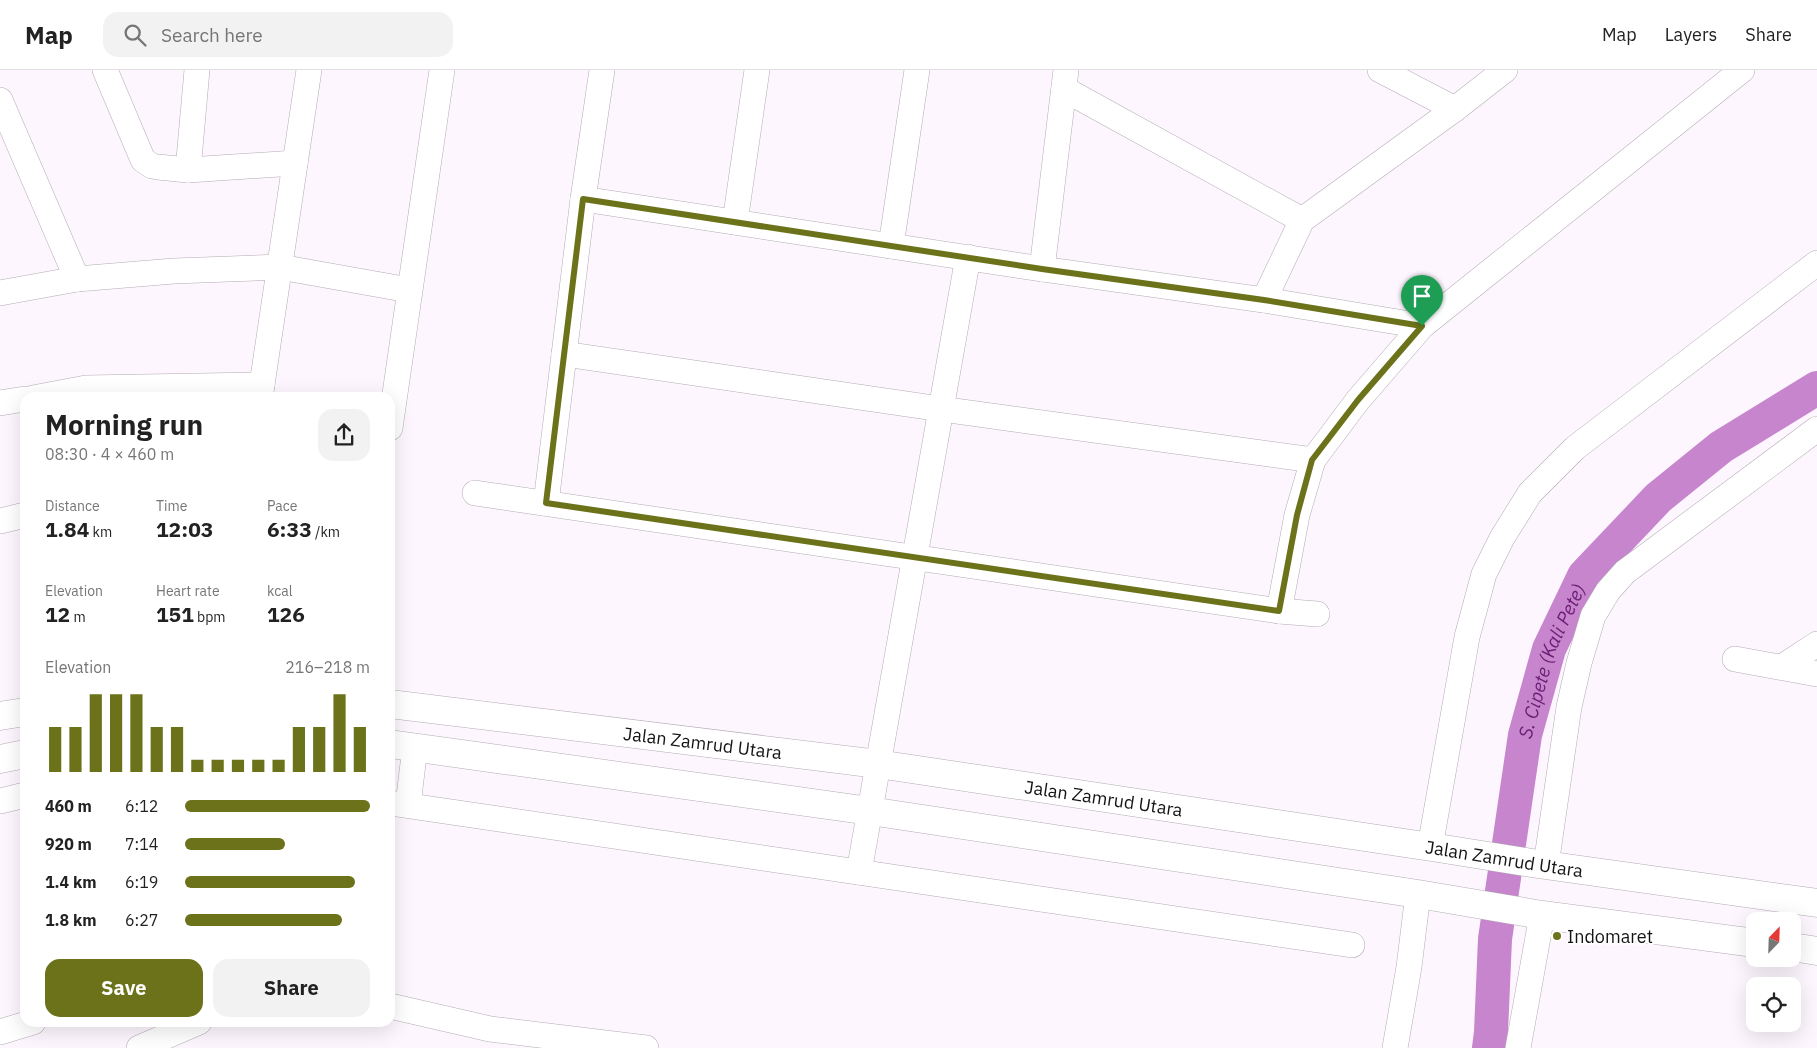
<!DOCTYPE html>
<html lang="en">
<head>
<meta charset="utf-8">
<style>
	:root { --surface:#fff; --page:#f2f2f2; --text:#222; --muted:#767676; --line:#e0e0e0; --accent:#6b7219 }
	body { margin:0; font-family:"IBM Plex Sans",sans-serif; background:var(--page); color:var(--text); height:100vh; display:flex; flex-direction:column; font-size:19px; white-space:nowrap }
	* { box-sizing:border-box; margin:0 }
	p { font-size:16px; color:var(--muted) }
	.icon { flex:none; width:28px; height:28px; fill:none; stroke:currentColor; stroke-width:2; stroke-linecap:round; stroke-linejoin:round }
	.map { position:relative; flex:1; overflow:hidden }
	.side { position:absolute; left:20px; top:322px; width:375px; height:635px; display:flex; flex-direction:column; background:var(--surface); border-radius:15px; box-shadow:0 5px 20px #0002 }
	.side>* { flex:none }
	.needle { width:32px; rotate:23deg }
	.fabs { position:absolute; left:1746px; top:842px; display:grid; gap:10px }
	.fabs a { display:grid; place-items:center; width:55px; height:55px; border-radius:10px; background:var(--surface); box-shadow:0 5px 20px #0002; font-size:25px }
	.pin { position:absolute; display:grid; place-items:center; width:42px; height:42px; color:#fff; margin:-51px -21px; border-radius:50% 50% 50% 0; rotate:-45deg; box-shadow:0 0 5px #0007 }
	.pin .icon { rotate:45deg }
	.round { display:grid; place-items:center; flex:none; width:52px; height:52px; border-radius:15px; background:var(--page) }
	.overview { display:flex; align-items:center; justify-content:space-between; height:85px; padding:0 25px }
	h1 { font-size:28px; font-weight:700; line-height:38px }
	.metrics { display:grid; grid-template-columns:repeat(3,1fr); gap:8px; height:85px; padding:5px 25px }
	.metrics div { display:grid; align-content:center }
	.metrics b { font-size:21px; font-weight:700 }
	.metrics small { font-size:14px; font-weight:400 }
	.metrics p { font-size:14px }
	.chart { height:140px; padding:10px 25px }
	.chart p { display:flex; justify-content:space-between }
	.chart svg { width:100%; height:90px; margin-top:5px; stroke:var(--accent); stroke-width:6 }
	.cta { display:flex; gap:10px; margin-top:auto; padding:10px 25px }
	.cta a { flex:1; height:58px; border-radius:15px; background:var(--accent); color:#fff; font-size:20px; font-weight:700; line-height:58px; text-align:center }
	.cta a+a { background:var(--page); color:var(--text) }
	ul { padding:0 25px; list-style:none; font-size:16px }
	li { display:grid; grid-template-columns:80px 60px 1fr; align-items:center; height:38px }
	li i { height:12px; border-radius:6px; background:var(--accent) }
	header { display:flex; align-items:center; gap:30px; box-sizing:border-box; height:70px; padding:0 25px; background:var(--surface); border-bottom:1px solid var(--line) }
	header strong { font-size:24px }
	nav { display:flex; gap:28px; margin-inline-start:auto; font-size:18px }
	.search { width:350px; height:45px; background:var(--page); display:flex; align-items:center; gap:12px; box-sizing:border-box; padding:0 18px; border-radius:15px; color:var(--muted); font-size:19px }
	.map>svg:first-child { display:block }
</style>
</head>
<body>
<header>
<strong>Map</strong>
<div class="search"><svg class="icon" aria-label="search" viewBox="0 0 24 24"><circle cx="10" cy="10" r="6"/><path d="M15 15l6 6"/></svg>Search here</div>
<nav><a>Map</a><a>Layers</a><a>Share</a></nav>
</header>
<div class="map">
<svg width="1817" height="978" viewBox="0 0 1817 978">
	<rect width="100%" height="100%" fill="#fef6fe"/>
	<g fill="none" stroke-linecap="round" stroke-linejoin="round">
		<path stroke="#c685cc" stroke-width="34" id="s1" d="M 1489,978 L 1491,962 L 1495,869 L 1525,665 L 1549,579 L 1584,506 L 1658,428 L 1721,377 L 1817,318"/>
		<g stroke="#b3acb3" stroke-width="26">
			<g id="minor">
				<path d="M 105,0 L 143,90 L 152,96 L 158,97 L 188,100 L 295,93"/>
				<path d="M 1380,0 L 1455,39"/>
				<path d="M 1064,19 L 1302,150"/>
				<path d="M 0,30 L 77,209"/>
				<path d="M 188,100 L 197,0"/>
				<path d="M 583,129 L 1042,199 L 1264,230 L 1422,256"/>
				<path d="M 735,152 L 757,0"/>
				<path d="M 891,176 L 917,0"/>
				<path d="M 1042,199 L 1066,0"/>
				<path d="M 0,223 L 77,209 L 174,201 L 280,197 L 409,220"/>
				<path d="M 1264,230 L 1302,150 L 1455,39 L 1505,0"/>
				<path d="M 564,284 L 941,339 L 1313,390"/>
				<path d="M 33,328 L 86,318 L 262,315"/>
				<path d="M 260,328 L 309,0"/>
				<path d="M 0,333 L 25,329"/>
				<path d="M 390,358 L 442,0"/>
				<path d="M 475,423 L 1279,541 L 1317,544"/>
				<path d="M 546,433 L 583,129 L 602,0"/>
				<path d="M 0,451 L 25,445"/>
				<path d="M 1279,541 L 1297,445 L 1313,390 L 1358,330 L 1422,256 L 1742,0"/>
				<path d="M 1735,589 L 1817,604"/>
				<path d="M 1782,597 L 1817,574"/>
				<path d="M 0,731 L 25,725"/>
				<path d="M 390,733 L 1352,875"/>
				<path d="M 408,735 L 415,677"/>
				<path d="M 1430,777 L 1467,567 L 1484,504 L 1502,468 L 1530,423 L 1575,378 L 1817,193"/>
				<path d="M 1546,795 L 1569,637 L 1579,593 L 1593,546 L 1608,521 L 1625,502 L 1817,359"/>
				<path d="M 859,802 L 968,187"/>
				<path d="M 390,936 L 490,959 L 646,978"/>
				<path d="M 0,962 L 33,952"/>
				<path d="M 139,978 L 199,952"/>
				<path d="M 1395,978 L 1409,897 L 1418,824"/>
				<path d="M 1518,978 L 1542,845"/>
			</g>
		</g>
		<g stroke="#b3acb3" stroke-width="29">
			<g id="tertiary">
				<path id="s2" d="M 390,634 L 878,694 L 1438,778 L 1538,794 L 1817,833"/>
				<path d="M 0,646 L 25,642"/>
				<path d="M 390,674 L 870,741 L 1418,824 L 1542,845 L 1755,873"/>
				<path d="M 0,689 L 25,684"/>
				<path d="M 1792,877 L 1817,881"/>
			</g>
		</g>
		<use href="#minor" stroke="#fff" stroke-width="25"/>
		<use href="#tertiary" stroke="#fff" stroke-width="28"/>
	</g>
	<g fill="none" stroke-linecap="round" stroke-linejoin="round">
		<g stroke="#fff" stroke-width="10">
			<path id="route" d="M 583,129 L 1042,199 L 1264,230 L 1422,256 L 1358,330 L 1312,390 L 1297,445 L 1279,541 L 546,433 Z"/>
		</g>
		<use href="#route" stroke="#6b7219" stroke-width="6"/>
	</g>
	<circle fill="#6b7219" stroke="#fff" stroke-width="2" cx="1557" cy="866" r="5"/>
	<g text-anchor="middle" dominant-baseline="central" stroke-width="4" stroke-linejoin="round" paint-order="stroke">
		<g font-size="18" fill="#151215" stroke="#fff">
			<text stroke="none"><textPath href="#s2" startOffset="315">Jalan Zamrud Utara</textPath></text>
			<text stroke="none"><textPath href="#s2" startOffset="720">Jalan Zamrud Utara</textPath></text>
			<text stroke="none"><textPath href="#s2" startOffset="1125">Jalan Zamrud Utara</textPath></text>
		</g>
		<g font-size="18" fill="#151215" stroke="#fff" text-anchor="start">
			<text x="1567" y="866">Indomaret</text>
		</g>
		<g font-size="19" font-style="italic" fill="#6c1e75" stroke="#fff">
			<text stroke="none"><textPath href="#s1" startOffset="394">S. Cipete (Kali Pete)</textPath></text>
		</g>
	</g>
</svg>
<div class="fabs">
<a><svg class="needle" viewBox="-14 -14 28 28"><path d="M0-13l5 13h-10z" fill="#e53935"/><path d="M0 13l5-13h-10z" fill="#767676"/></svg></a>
<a><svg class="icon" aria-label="locate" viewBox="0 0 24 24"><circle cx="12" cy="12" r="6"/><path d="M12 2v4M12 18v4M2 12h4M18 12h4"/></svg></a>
</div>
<div class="pin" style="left:1422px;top:256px;background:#1e9e55"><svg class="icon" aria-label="arrive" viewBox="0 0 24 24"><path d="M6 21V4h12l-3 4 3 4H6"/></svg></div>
<section class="side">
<div class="overview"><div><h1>Morning run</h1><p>08:30 · 4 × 460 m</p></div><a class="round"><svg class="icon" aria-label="share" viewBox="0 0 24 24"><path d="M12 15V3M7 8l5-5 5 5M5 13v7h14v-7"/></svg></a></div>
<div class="metrics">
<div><p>Distance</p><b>1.84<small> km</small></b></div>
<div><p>Time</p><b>12:03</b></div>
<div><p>Pace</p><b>6:33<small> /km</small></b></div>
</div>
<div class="metrics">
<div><p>Elevation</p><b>12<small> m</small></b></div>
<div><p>Heart rate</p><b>151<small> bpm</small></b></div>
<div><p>kcal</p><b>126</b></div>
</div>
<div class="chart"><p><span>Elevation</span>216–218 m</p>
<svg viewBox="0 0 160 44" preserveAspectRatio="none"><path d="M5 44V22M15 44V22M25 44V6M35 44V6M45 44V6M55 44V22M65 44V22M75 44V38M85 44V38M95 44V38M105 44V38M115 44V38M125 44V22M135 44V22M145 44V6M155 44V22"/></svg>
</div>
<ul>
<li><b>460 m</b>6:12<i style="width:100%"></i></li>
<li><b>920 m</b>7:14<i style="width:54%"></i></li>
<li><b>1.4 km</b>6:19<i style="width:92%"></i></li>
<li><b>1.8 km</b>6:27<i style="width:85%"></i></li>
</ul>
<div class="cta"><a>Save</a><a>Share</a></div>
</section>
</div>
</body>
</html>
